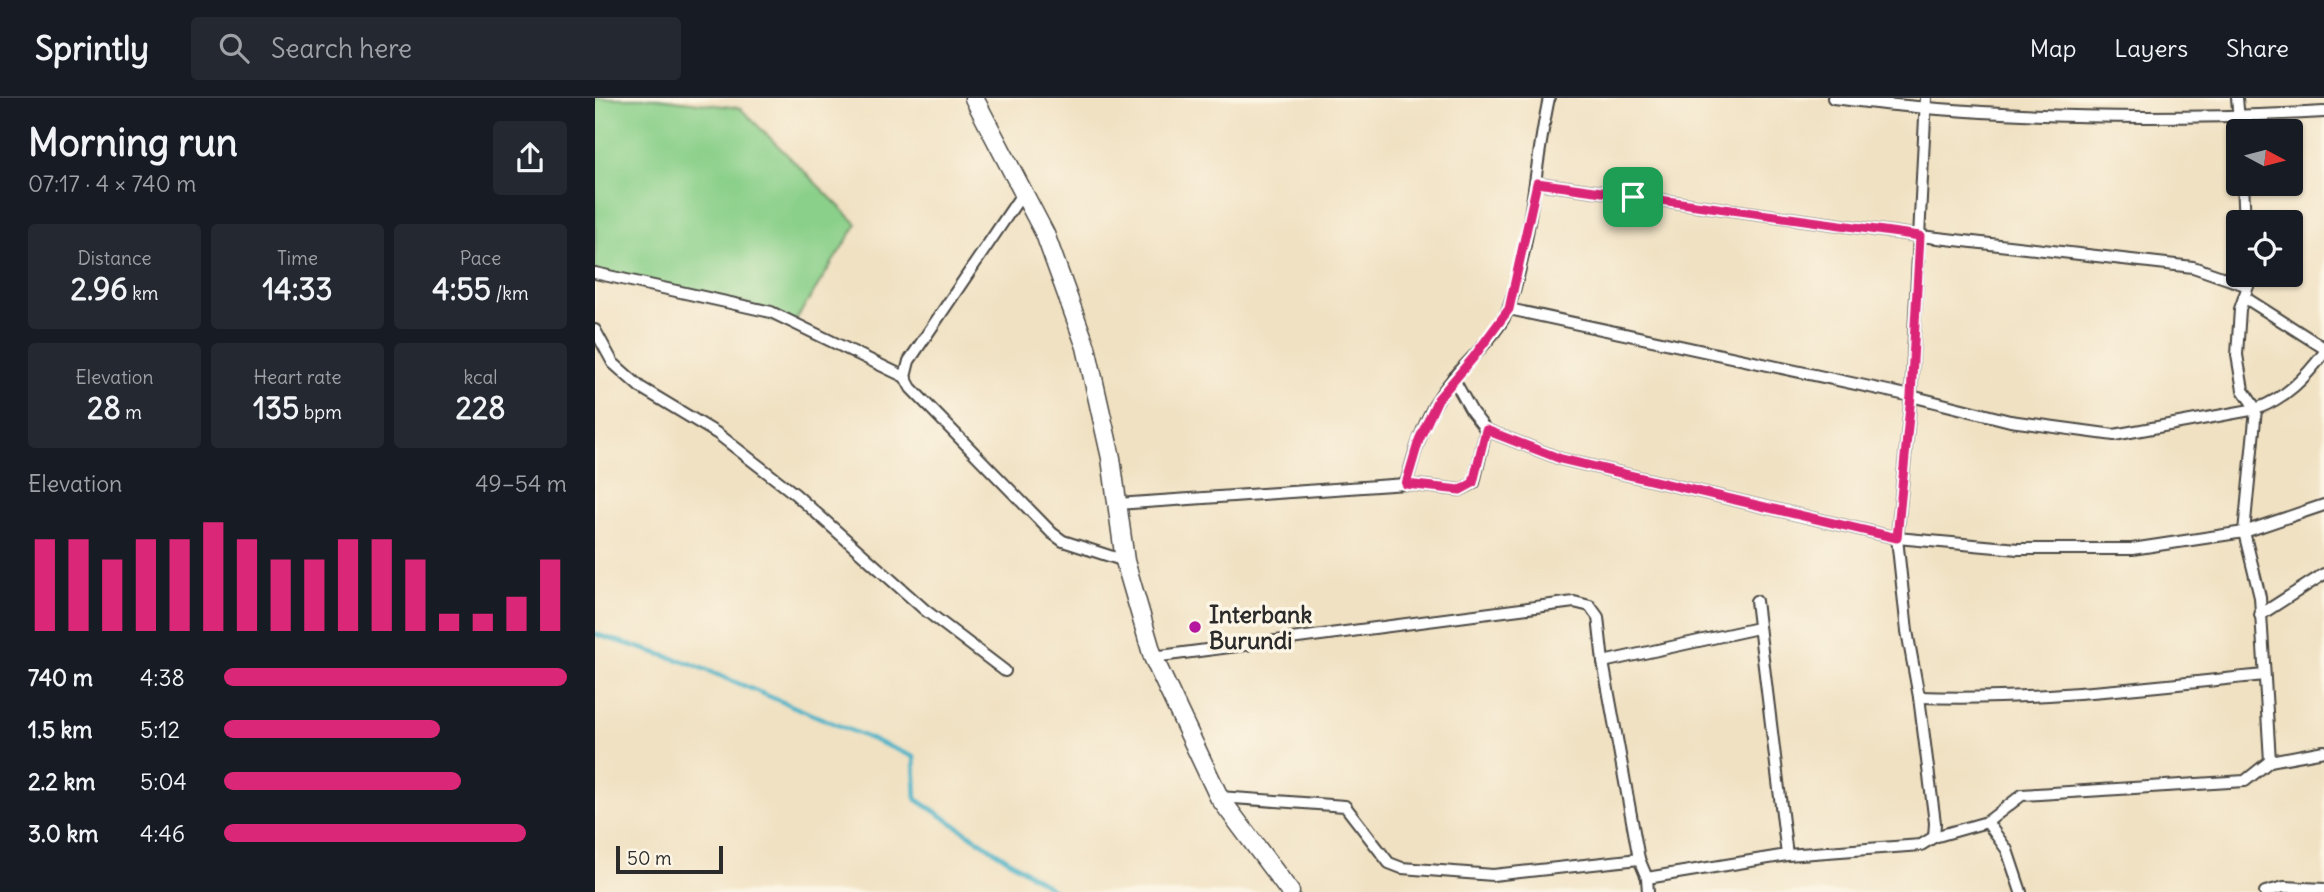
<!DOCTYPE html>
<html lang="en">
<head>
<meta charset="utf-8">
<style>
	:root { --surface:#171b24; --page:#242831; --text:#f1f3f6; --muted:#9ea1a6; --line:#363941; --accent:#db2777 }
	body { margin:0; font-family:Delius,sans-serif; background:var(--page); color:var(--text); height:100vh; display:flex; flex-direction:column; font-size:26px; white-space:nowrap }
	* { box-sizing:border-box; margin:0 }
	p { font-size:23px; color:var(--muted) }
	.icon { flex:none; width:38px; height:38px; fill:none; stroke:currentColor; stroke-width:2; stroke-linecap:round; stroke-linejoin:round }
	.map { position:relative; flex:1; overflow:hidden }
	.side { display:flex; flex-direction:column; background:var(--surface); width:595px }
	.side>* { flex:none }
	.needle { width:46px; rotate:97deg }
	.tools { position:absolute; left:1631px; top:21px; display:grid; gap:14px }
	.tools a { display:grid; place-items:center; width:77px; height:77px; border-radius:7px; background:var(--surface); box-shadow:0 2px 5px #0004; font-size:35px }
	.scale { position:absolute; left:21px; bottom:18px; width:107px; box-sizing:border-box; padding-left:7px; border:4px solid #2b2b2b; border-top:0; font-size:19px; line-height:24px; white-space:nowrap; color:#2b2b2b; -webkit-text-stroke:5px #fcf5e5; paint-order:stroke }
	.pin { position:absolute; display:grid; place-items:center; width:60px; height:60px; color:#fff; margin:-30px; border-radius:14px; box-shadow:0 4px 10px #0006 }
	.round { display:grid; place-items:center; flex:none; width:74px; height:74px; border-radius:7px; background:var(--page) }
	.head { display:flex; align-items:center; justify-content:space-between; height:119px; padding:0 28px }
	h1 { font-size:38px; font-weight:800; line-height:52px }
	.figures { display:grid; grid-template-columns:repeat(3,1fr); gap:10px; height:119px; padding:7px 28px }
	.figures div { display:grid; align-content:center; border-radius:7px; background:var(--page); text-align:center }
	.figures b { font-size:30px; font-weight:800 }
	.figures small { font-size:19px; font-weight:400 }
	.figures p { font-size:19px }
	.chart { height:196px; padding:14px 28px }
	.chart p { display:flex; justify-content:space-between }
	.chart svg { width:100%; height:126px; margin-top:7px; stroke:var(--accent); stroke-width:6 }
	ul { padding:0 28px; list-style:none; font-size:23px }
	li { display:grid; grid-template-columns:112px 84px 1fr; align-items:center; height:52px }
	li i { height:18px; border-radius:9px; background:var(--accent) }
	header { display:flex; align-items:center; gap:42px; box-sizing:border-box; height:98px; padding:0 35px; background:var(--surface); border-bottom:2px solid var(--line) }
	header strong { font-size:33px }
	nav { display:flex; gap:38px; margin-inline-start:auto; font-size:24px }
	.search { width:490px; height:63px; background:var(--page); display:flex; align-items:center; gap:18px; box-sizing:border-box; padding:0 24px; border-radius:7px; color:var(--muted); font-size:26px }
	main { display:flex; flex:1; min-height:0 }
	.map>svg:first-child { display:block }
</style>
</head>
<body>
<header>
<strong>Sprintly</strong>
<div class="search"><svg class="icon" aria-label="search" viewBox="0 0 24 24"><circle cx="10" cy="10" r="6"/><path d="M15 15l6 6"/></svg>Search here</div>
<nav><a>Map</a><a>Layers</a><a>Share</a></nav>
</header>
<main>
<section class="side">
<div class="head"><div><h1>Morning run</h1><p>07:17 · 4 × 740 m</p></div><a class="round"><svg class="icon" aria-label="share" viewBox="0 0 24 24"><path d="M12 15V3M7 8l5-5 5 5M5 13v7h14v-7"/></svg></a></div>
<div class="figures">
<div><p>Distance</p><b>2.96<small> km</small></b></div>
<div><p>Time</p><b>14:33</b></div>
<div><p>Pace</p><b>4:55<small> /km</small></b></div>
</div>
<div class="figures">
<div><p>Elevation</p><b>28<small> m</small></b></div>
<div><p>Heart rate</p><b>135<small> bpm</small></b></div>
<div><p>kcal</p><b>228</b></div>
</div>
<div class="chart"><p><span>Elevation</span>49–54 m</p>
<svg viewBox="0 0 160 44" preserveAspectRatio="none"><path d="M5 44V12M15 44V12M25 44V19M35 44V12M45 44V12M55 44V6M65 44V12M75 44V19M85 44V19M95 44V12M105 44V12M115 44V19M125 44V38M135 44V38M145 44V32M155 44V19"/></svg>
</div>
<ul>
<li><b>740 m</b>4:38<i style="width:100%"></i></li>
<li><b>1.5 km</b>5:12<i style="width:63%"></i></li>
<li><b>2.2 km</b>5:04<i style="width:69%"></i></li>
<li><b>3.0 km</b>4:46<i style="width:88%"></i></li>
</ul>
</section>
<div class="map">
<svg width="1729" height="794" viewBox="0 0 1729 794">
	<rect width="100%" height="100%" fill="#fcf5e5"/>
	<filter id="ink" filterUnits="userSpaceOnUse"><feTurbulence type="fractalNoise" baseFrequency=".0143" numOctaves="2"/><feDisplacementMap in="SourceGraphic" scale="14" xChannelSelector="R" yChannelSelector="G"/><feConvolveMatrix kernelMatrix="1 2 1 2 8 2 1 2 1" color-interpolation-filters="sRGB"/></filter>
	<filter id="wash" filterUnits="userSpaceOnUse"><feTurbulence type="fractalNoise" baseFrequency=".00686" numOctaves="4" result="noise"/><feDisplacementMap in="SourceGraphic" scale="28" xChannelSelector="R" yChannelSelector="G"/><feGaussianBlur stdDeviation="1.57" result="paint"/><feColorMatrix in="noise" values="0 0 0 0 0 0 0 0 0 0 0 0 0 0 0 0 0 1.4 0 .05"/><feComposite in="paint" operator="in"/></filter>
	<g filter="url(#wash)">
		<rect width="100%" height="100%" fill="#f0e1c2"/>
		<path fill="#8bd08a" stroke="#5b7e5a" stroke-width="2" d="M 0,0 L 62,0 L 145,10 L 262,126 L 197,228 L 0,173 Z"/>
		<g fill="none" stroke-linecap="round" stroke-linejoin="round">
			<path stroke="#49b2c7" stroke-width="4.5" d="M 0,536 L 97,566 L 319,659 L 321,701 L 462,794"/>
		</g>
	</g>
	<g filter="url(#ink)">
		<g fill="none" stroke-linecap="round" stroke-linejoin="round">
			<g stroke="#494642" stroke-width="14">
				<g id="street">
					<path d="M 1238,0 C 1401,21 1565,23 1729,14"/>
					<path d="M 1331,0 L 1316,298 L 1302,440 L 1312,533 L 1324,599 L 1340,725 L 1339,739"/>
					<path d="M 1642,0 L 1645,33"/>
					<path d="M 942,85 L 1325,138 L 1598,169 L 1653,188"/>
					<path d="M 1648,86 L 1650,124"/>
					<path d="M 0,175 L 176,214 L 310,279 L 316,290 L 457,435 L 468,443 L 530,463"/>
					<path d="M 1653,177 L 1653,188 L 1645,211 L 1642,257 L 1648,292 L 1661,311 L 1649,434 L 1665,499 L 1675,663"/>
					<path d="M 1649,199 L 1729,250"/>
					<path d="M 914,211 L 1316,298 L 1415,323 L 1519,337 L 1661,311 C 1691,300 1710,280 1729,255"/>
					<path d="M 0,232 L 18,265 L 45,289 L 123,336 L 200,396 L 330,512 L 410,573"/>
					<path d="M 310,279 L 314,263 L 427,96"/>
					<path d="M 858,280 L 877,314 L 891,332 L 966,361 L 1302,440 L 1423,451 L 1537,451 L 1649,434 L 1729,407"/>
					<path d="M 811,386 C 819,357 827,327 843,301 C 860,271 903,241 914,209 C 937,142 939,69 954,0"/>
					<path d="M 522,406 L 811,386 L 865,392 L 879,385 L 891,332"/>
					<path d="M 1161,503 L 1192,757"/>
					<path d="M 1665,517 L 1729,476"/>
					<path d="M 558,559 L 979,504 L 995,508 L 1003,519 L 1008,564 L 1044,761 L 1052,780 L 1053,794"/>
					<path d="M 1008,564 L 1163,530"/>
					<path d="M 1324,599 C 1439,603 1554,589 1668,577"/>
					<path d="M 624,699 L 750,708 L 794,765 L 807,770 L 898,777 L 1044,761"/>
					<path d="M 1392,724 L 1427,697 L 1650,683 L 1675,663 L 1729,653"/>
					<path d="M 1052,780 L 1192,757 L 1326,747 L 1339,739 L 1392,724 L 1412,752 L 1426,794"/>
					<path d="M 1670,794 L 1689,789 L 1729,791"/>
				</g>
			</g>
			<g stroke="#494642" stroke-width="21">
				<path id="primary" d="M 379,0 L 450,136 L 491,249 L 516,360 L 530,463 L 558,559 L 624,699 L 695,794"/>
			</g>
			<use href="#street" stroke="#fff" stroke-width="10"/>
			<use href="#primary" stroke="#fff" stroke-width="18"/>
		</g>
	</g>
	<g fill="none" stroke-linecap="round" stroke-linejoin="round" filter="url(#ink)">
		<g stroke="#fff" stroke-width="14">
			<path id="route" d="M 942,85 L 1325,138 L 1316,298 L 1302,440 L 966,361 L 891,332 L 878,385 L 865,392 L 811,386 L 824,342 L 843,301 L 878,260 L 914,211 Z"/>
		</g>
		<use href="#route" stroke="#db2777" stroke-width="9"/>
	</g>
	<circle fill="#b5179e" stroke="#fcf5e5" stroke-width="2.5" cx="600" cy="529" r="7"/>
	<g text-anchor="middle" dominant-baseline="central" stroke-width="7" stroke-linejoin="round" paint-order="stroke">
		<g font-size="23" font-weight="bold" fill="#2b2b2b" stroke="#fcf5e5" text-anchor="start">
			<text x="614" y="516">Interbank<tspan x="614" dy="26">Burundi</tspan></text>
		</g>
	</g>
</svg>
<div class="tools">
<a><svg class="needle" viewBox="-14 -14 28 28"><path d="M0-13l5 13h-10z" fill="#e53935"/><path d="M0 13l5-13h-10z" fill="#9ea1a6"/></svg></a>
<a><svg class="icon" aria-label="locate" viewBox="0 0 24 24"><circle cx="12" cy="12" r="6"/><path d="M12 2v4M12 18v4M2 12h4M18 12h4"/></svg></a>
</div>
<div class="scale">50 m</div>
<div class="pin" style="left:1038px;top:99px;background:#1e9e55"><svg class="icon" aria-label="arrive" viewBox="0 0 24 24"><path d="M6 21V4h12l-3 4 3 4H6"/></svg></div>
</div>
</main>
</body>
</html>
